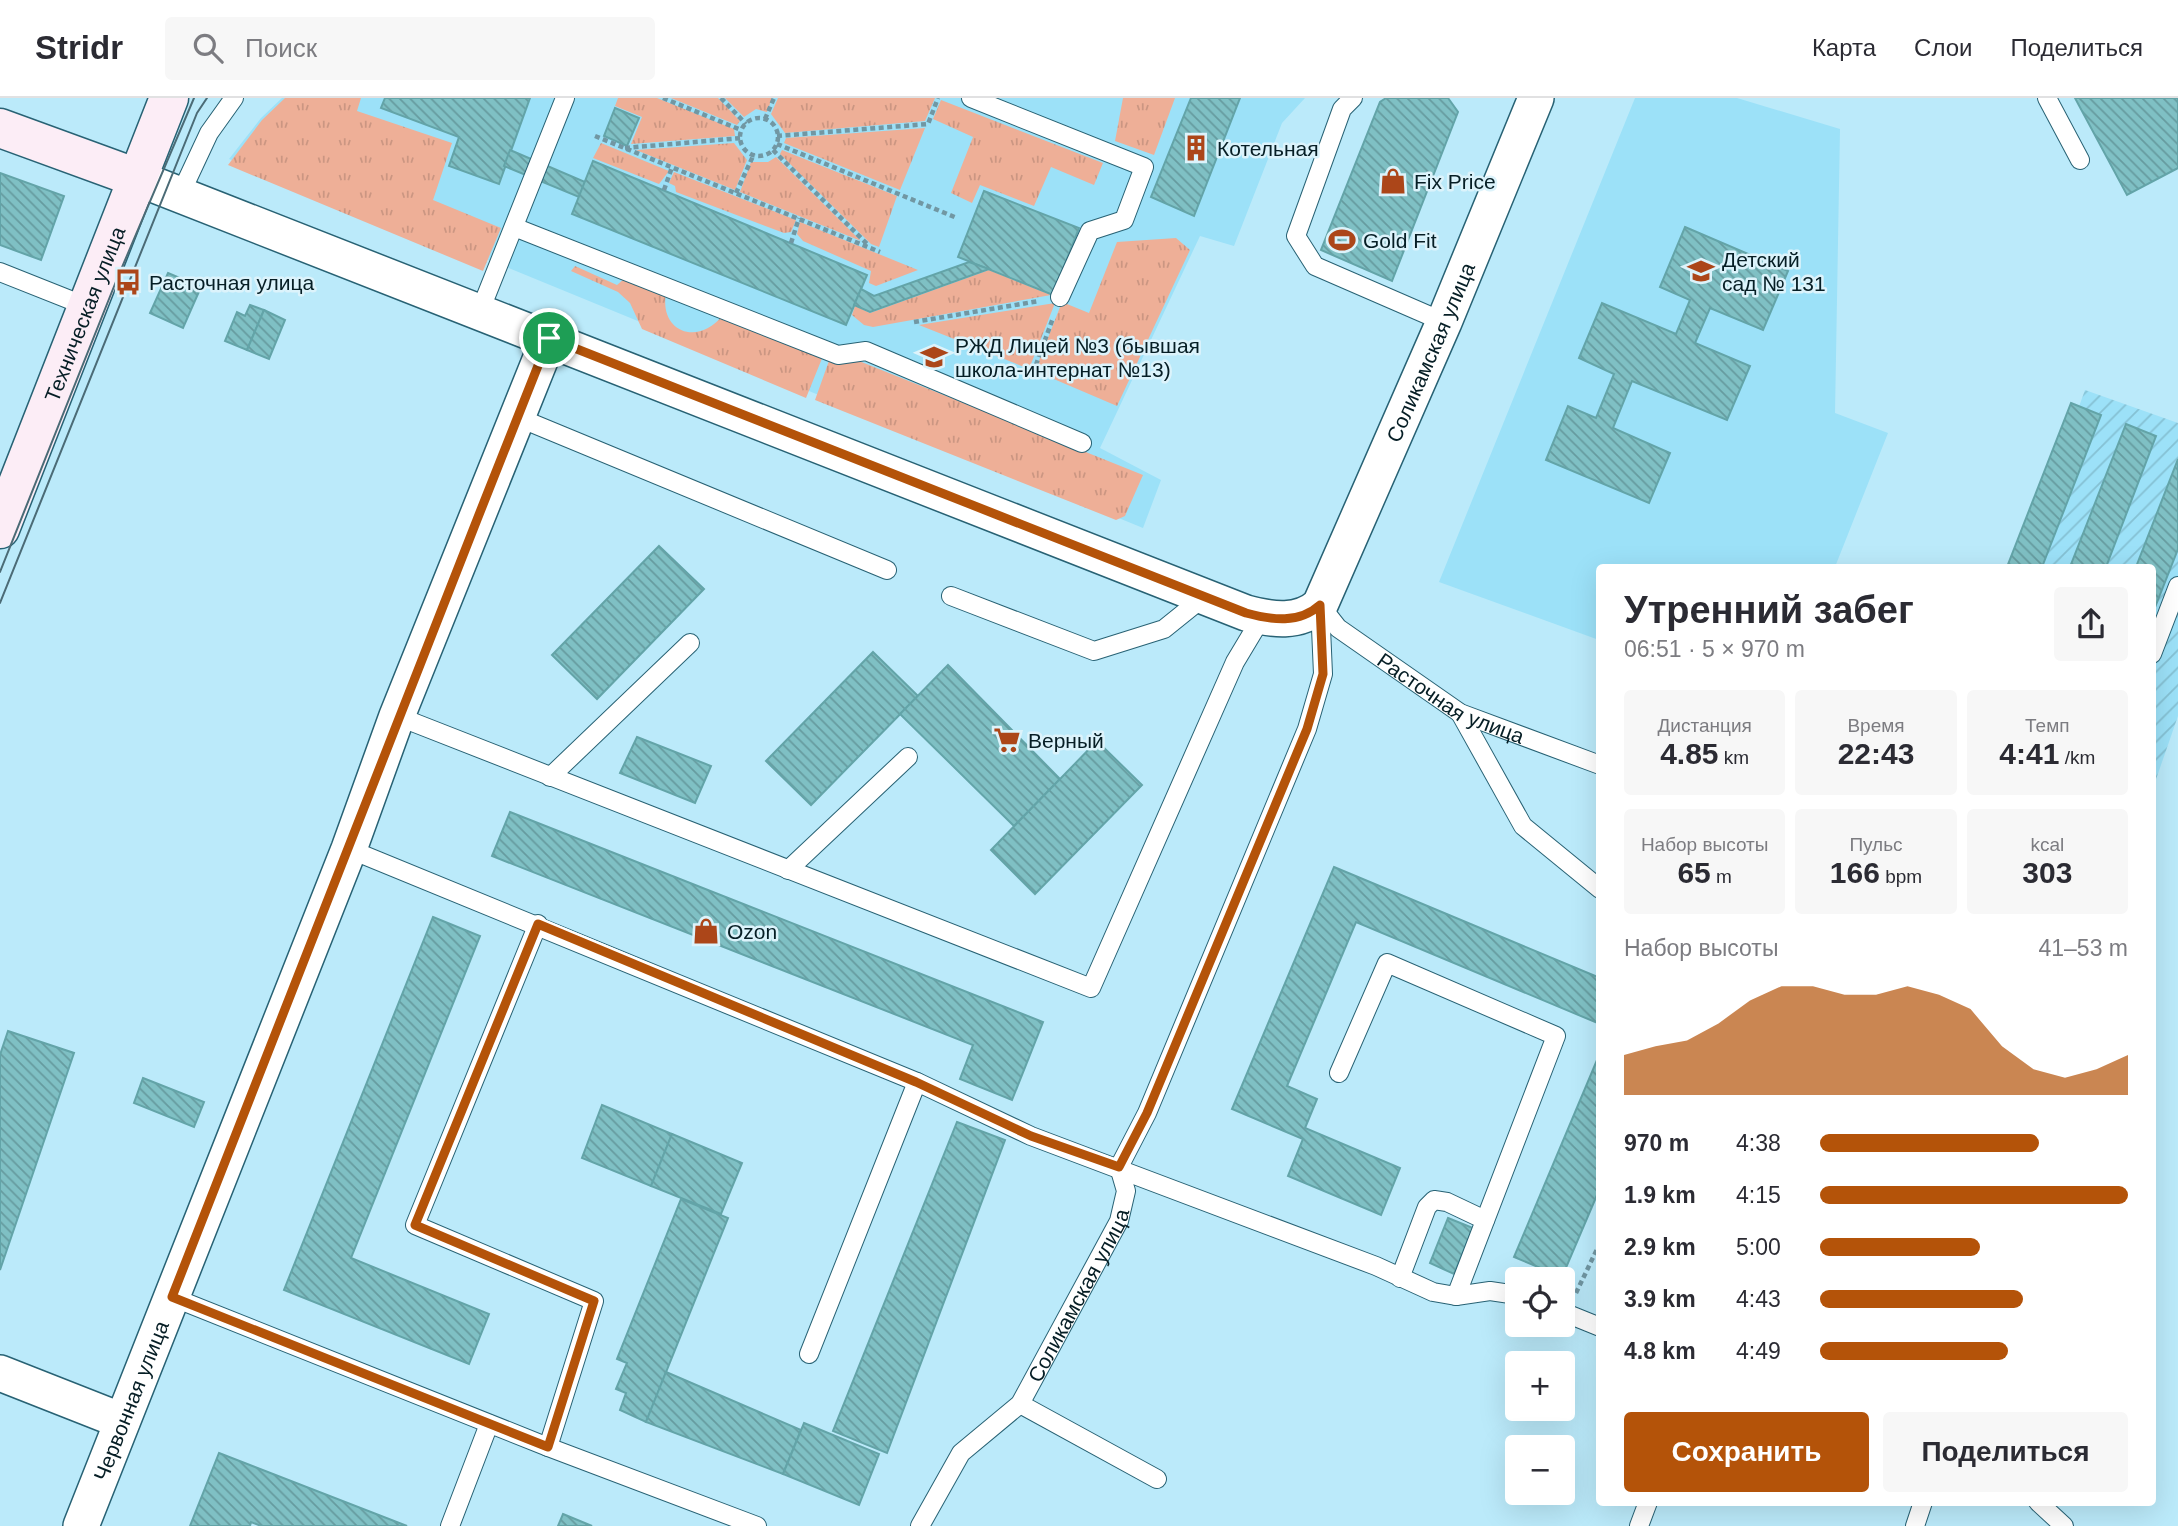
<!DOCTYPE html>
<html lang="ru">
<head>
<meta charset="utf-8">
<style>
	:root { --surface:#fff; --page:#f7f7f7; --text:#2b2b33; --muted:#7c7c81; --line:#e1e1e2; --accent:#b45309 }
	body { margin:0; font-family:Arial,sans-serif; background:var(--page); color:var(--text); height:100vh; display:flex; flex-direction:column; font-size:26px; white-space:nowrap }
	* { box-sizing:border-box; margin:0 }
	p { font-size:23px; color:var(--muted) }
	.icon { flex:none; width:38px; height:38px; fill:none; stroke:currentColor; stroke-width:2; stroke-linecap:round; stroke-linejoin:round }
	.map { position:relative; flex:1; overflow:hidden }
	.sheet { position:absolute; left:1596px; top:466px; width:560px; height:942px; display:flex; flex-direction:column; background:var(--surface); border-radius:7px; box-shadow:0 7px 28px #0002 }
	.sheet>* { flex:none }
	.fabs { position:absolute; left:1505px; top:1169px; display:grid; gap:14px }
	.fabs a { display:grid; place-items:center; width:70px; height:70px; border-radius:7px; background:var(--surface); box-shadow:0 7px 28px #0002; font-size:35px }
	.pin { position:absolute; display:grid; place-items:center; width:60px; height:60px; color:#fff; margin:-30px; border:4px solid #fff; border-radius:50%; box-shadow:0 2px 7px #0007 }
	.round { display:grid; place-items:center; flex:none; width:74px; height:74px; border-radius:7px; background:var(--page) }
	.overview { display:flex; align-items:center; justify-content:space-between; height:119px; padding:0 28px }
	h1 { font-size:38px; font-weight:700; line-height:52px }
	.stats { display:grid; grid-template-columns:repeat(3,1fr); gap:10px; height:119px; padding:7px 28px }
	.stats div { display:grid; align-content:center; border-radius:7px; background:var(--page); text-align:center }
	.stats b { font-size:30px; font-weight:700 }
	.stats small { font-size:19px; font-weight:400 }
	.stats p { font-size:19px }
	.chart { height:196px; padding:14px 28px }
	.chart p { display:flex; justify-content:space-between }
	.chart svg { width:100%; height:126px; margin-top:7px; fill:var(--accent); opacity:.7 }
	.button { display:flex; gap:14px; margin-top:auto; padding:14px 28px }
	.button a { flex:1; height:80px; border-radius:7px; background:var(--accent); color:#fff; font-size:28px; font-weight:700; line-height:80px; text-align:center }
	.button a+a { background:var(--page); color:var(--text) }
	ul { padding:0 28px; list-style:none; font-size:23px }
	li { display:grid; grid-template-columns:112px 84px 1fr; align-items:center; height:52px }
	li i { height:18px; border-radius:9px; background:var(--accent) }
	header { display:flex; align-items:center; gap:42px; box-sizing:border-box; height:98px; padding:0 35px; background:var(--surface); border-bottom:2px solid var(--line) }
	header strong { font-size:33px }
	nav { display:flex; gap:38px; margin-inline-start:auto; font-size:24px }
	.search { width:490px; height:63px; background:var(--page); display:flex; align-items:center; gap:18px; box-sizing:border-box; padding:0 24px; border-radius:7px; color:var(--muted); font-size:26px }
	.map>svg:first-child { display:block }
</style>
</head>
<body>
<header>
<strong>Stridr</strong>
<div class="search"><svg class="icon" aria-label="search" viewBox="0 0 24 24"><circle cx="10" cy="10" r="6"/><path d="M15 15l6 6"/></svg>Поиск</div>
<nav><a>Карта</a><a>Слои</a><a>Поделиться</a></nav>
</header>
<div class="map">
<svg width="2178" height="1428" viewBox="0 0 2178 1428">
	<defs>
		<pattern id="industrial-furrows" width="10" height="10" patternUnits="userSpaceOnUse" patternTransform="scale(1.75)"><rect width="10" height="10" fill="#9ce1f8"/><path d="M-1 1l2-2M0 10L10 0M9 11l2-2" fill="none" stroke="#85c1d4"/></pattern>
		<pattern id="grass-tufts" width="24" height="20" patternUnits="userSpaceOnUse" patternTransform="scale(1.75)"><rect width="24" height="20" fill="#eeaf97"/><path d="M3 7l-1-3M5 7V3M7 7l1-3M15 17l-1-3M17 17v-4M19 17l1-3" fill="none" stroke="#cb9682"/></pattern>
		<pattern id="building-back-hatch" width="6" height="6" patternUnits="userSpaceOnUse" patternTransform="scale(1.75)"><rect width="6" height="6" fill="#7fc0c4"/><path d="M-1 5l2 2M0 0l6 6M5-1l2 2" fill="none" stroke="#669b9f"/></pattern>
	</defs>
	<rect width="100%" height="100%" fill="#bbeafa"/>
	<g fill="#9ce1f8">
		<path d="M 282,0 L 1305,0 L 1282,25 L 1234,148 L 1200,138 L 1100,350 L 1161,382 L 1143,430 L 499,166 L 229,61 L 261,20 Z"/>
		<path d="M 1635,0 L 1737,0 L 1840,31 L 1835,315 L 1888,335 L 1835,469 L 1600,469 L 1599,542 L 1439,484 Z"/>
	</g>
	<path fill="url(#industrial-furrows)" d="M 2085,292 L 2178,325 L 2178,618 L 2153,690 L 2152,469 L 2021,469 Z"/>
	<g fill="url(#grass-tufts)">
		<path d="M 285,0 L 361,0 L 357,13 L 452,45 L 433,102 L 501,130 L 483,173 L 228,67 L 262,22 Z"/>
		<path d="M 618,0 L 657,0 L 734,31 L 735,38 L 631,46 L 642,19 L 615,8 Z"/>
		<path d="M 671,0 L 718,0 L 740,23 L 737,27 Z"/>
		<path d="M 725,0 L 772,0 L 767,14 L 756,11 L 744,19 Z"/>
		<path d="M 778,0 L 935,0 L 925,23 L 785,35 L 771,16 Z"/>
		<path d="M 1123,0 L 1175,0 L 1154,57 L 1115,43 Z"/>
		<path d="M 941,2 L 1103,65 L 1094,87 L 1051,69 L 1034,108 L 980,87 L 972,105 L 951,95 L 973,39 L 933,21 Z"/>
		<path d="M 925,30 L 900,92 L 784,45 L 786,40 Z"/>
		<path d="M 601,45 L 669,73 L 659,86 L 593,60 Z"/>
		<path d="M 734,45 L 747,62 L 735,92 L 636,52 Z"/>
		<path d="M 782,52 L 897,98 L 879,149 L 871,146 L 780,56 Z"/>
		<path d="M 776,59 L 861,143 L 740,94 L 751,64 L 768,64 Z"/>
		<path d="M 674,74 L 796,122 L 791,134 L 784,135 L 676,94 L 675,88 L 669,85 Z"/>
		<path d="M 800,124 L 918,172 L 876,188 L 869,185 L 871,173 L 803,143 L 797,136 Z"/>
		<path d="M 1176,140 L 1190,152 L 1117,308 L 1035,273 L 1062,204 L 1089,215 L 1117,144 Z"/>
		<path d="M 575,168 L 617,187 L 625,180 L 666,195 C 659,234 698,248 722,218 L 823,258 L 806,300 L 642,231 L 630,205 L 618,194 L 571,173 Z"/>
		<path d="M 989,172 L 1051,197 L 873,229 L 864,227 L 852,217 L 855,208 L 870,215 Z"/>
		<path d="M 1055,205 L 1029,271 L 919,227 Z"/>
		<path d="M 830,260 L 850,265 L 859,263 L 1143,377 L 1125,418 L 1116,422 L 815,302 Z"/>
	</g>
	<g fill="url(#building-back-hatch)" stroke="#63a4a8" stroke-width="2">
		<path d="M 385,0 L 530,0 L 499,86 L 449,68 L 459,39 L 381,10 Z"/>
		<path d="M 1191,0 L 1240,0 L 1194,118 L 1151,99 Z"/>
		<path d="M 1386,0 L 1448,0 L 1458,14 L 1392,183 L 1321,152 L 1380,4 Z"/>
		<path d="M 2075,0 L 2178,0 L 2178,70 L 2127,97 Z"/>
		<path d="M 615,10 L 639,20 L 627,48 L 604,38 Z"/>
		<path d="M 510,52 L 585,84 L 579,99 L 504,68 Z"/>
		<path d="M 593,63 L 867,177 L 846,227 L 572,116 Z"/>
		<path d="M 0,75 L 64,98 L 41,162 L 0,147 Z"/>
		<path d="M 984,93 L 1079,130 L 1053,197 L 958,159 Z"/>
		<path d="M 1685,129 L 1788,173 L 1763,232 L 1710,210 L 1695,245 L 1750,268 L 1727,322 L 1632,283 L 1613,330 L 1670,355 L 1649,405 L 1546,362 L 1568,308 L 1596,320 L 1614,276 L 1579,260 L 1602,205 L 1676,236 L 1690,202 L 1660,189 Z"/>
		<path d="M 969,164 L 989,171 L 870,214 L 854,207 L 861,191 L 874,198 Z"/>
		<path d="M 168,175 L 201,189 L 183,230 L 150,215 Z"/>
		<path d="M 250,207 L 264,212 L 247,252 L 225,243 L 237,214 L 245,218 Z"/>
		<path d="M 264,212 L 285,222 L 269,261 L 247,252 Z"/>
		<path d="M 2071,305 L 2101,317 L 2042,469 L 2007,469 Z"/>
		<path d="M 2126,326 L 2156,338 L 2106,469 L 2070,469 Z"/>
		<path d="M 2178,361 L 2178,451 L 2152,517 L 2152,469 L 2136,469 Z"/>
		<path d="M 659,448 L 704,491 L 597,601 L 552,557 Z"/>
		<path d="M 873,554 L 918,598 L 811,707 L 766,663 Z"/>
		<path d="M 948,567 L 1060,681 L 1014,728 L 900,616 Z"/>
		<path d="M 637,639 L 711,668 L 695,705 L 620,675 Z"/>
		<path d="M 1097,643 L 1142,687 L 1035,796 L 991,752 Z"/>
		<path d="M 510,714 L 1043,924 L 1012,1002 L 960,981 L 973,947 L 492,758 Z"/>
		<path d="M 1334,769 L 1600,880 L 1600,926 L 1356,824 L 1287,988 L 1317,1001 L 1305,1030 L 1400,1070 L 1381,1117 L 1288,1078 L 1303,1041 L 1232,1011 Z"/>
		<path d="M 433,819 L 480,838 L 351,1160 L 489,1216 L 469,1266 L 284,1192 Z"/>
		<path d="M 8,933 L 74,955 L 0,1172 L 0,957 Z"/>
		<path d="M 1600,955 L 1600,1090 L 1562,1179 L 1514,1159 Z"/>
		<path d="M 143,980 L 204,1004 L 194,1029 L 134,1005 Z"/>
		<path d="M 602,1007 L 672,1036 L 651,1088 L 582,1060 Z"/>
		<path d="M 957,1024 L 1005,1042 L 887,1355 L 833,1333 Z"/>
		<path d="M 672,1036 L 742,1065 L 721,1116 L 651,1088 Z"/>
		<path d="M 681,1101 L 728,1120 L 646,1324 L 620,1312 L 626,1295 L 616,1291 L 627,1265 L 617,1261 Z"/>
		<path d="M 1448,1120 L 1473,1130 L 1454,1176 L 1430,1165 Z"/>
		<path d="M 666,1274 L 801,1332 L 783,1376 L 646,1324 Z"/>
		<path d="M 804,1325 L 879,1356 L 859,1407 L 783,1376 Z"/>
		<path d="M 219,1355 L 407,1428 L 261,1428 L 251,1424 L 250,1428 L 190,1428 Z"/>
		<path d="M 563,1416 L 592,1428 L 558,1428 Z"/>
	</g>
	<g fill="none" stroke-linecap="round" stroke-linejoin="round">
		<g stroke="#286274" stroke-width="20">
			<g id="lane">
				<path d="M 971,0 L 1144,69 L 1124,122 L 1090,133 L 1060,199"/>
				<path d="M 1353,0 L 1342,11 L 1296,138 L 1315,168 L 1444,224"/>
				<path d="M 2047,0 L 2080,62"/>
				<path d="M 180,97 L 209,35 L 234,0"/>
				<path d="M 514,129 L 838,257 L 866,253 L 1082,345"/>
				<path d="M 0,174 L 88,209"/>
				<path d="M 480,213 L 565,0"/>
				<path d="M 517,319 L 887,472"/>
				<path d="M 951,498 L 1094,553 L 1164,531 L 1205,498"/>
				<path id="s1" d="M 1320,507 L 1338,530 L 1460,615 L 1600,667"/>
				<path d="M 2152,556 L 2178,488"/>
				<path d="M 1460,615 L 1523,728 L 1600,791"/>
				<path d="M 397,618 L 1091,890 L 1235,564 L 1262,519"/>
				<path d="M 550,679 L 690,545"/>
				<path d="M 349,751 L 917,984"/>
				<path d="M 788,772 L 908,659"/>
				<path d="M 538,826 L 415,1127 L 594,1203 L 548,1349"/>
				<path d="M 1400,1180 L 1427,1109 L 1434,1102 L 1447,1104 L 1485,1122"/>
				<path d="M 1456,1198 L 1490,1193 L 1517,1197"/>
				<path d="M 172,1199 L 548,1349 L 757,1428"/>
				<path d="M 1563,1214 L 1600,1229"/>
				<path d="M 809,1256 L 917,984 L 1031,1038 L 1376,1168 L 1433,1194 L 1456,1198 L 1556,938 L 1387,865 L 1339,975"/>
				<path d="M 1020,1306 L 1157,1381"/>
				<path d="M 2038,1404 L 2064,1428"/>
				<path d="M 450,1428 L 489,1326"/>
				<path id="s2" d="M 920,1428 L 961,1355 L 1020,1306 L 1119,1123 L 1126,1093 L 1119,1069 L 1147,1015 L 1307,631 L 1323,576 L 1320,507"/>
				<path d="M 1639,1428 L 1648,1404"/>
				<path d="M 1915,1428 L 1923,1404"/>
			</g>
		</g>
		<g stroke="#286274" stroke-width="38">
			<g id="street">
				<path id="s3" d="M 137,80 L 1246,515 C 1272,522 1299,526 1320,507 L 1444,224 L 1536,0"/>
				<path d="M 0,1275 L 122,1323"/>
				<path id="s4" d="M 81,1428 L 349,751 L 397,618 L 549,240"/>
			</g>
		</g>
		<g stroke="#286274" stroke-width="41">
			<g id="secondary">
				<path d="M 0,30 L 137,80"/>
				<path id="s5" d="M 0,431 L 169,0"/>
			</g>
		</g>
		<g stroke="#7197a3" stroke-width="4.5" stroke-dasharray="5 3.5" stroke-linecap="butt">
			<path d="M 663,0 L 741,32"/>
			<path d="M 721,0 L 746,26"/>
			<circle cx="759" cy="39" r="19"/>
			<path d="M 765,21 L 774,0"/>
			<path d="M 595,38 L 880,154"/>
			<path d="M 777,38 L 928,26 L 938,0"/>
			<path d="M 777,46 L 957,120"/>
			<path d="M 625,50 L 742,40"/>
			<path d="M 773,52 L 869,148"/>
			<path d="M 664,92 L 672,69"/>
			<path d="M 736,95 L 754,56"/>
			<path d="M 791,145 L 799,120"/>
			<path d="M 914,224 L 1039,203"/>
			<path d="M 1033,275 L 1053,220"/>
			<path d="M 1576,1195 L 1600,1145"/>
		</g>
		<use href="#lane" stroke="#fff" stroke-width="18"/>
		<use href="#street" stroke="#fff" stroke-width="35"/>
		<use href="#secondary" stroke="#fcedf6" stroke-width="38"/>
		<g stroke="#4b6b76" stroke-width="2">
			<path d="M 0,474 L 117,181 L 194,0"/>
			<path d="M 0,505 L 197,15 L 207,0"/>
		</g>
	</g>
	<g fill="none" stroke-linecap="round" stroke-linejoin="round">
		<g stroke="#fff" stroke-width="14">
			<path id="route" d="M 549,240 L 1246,515 C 1272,522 1299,526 1320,507 L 1323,576 L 1307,631 L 1147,1015 L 1119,1069 L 1031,1038 L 916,984 L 538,826 L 415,1127 L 594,1203 L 548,1349 L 172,1199 C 298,879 422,559 549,240 Z"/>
		</g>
		<use href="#route" stroke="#b45309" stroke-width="9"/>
	</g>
	<defs>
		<g id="building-bare" transform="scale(2.1)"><path d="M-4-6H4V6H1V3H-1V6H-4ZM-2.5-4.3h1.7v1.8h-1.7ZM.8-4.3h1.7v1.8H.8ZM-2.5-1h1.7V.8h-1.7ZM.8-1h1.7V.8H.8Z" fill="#ac4619" stroke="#dcf3fb" stroke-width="2.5" paint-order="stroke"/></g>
		<g id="shop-bare" transform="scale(2.1)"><path d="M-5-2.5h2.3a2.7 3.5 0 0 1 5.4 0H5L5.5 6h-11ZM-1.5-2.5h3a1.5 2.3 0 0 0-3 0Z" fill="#ac4619" stroke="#dcf3fb" stroke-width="2.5" paint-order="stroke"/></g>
		<g id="stadium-bare" transform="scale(2.1)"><path d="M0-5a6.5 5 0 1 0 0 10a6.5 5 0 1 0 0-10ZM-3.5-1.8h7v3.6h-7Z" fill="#ac4619" stroke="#dcf3fb" stroke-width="2.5" paint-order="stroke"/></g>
		<g id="school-bare" transform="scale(2.1)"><path d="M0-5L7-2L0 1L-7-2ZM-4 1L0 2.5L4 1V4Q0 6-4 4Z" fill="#ac4619" stroke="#dcf3fb" stroke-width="2.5" paint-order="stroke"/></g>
		<g id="bus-bare" transform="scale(2.1)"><path d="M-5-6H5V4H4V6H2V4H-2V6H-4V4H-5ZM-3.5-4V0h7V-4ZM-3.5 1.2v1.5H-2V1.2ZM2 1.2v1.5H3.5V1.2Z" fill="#ac4619" stroke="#dcf3fb" stroke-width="2.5" paint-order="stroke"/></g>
		<g id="supermarket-bare" transform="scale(2.1)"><path d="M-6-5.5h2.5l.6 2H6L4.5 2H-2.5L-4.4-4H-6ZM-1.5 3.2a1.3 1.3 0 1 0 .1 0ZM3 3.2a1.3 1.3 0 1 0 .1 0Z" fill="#ac4619" stroke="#dcf3fb" stroke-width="2.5" paint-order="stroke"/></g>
	</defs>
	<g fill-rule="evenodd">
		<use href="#building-bare" x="1196" y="50"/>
		<use href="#shop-bare" x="1393" y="83"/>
		<use href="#stadium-bare" x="1342" y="142"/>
		<use href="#school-bare" x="1701" y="173"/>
		<use href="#bus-bare" x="128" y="184"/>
		<use href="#school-bare" x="934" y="259"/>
		<use href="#supermarket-bare" x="1007" y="642"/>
		<use href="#shop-bare" x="706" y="833"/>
	</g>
	<g text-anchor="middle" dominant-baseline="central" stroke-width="5" stroke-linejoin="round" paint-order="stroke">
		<g font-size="21" fill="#061e25" stroke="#dcf3fb" text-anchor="start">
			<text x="1217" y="50">Котельная</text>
			<text x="1414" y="83">Fix Price</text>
			<text x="1363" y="142">Gold Fit</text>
			<text x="1722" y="161">Детский<tspan x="1722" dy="24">сад № 131</tspan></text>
			<text x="149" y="184">Расточная улица</text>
			<text x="955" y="247">РЖД Лицей №3 (бывшая<tspan x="955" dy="24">школа-интернат №13)</tspan></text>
			<text x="1028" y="642">Верный</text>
			<text x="727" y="833">Ozon</text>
		</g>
		<g font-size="21" fill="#061e25" stroke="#dcf3fb">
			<text stroke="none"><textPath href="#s5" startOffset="231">Техническая улица</textPath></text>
			<text stroke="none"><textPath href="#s3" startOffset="1545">Соликамская улица</textPath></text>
			<text stroke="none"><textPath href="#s1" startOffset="163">Расточная улица</textPath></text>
			<text stroke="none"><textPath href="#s2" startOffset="284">Соликамская улица</textPath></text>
			<text stroke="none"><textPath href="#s4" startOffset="135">Червонная улица</textPath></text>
		</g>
	</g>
</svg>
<div class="fabs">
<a><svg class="icon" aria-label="locate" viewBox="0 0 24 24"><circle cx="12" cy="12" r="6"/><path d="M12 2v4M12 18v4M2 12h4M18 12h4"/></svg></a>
<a>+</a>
<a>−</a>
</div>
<div class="pin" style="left:549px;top:240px;background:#1e9e55"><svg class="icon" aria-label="arrive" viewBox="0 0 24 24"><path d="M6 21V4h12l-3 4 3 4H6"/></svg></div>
<section class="sheet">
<div class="overview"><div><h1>Утренний забег</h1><p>06:51 · 5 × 970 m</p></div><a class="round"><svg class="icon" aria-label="share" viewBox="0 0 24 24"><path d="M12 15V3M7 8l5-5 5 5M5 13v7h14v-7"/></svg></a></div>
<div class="stats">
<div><p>Дистанция</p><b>4.85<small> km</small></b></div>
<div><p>Время</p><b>22:43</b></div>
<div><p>Темп</p><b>4:41<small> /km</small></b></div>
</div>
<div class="stats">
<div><p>Набор высоты</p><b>65<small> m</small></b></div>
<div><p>Пульс</p><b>166<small> bpm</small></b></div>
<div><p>kcal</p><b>303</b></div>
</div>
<div class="chart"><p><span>Набор высоты</span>41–53 m</p>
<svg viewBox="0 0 160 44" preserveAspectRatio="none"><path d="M0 44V30L10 27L20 25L30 19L40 11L50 6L60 6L70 9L80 9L90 6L100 9L110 14L120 27L130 35L140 38L150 35L160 30V44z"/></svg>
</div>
<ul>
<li><b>970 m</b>4:38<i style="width:71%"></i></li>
<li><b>1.9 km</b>4:15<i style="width:100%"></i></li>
<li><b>2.9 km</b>5:00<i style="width:52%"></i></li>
<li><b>3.9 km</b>4:43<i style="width:66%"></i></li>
<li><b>4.8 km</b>4:49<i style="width:61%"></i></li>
</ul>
<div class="button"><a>Сохранить</a><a>Поделиться</a></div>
</section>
</div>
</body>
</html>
